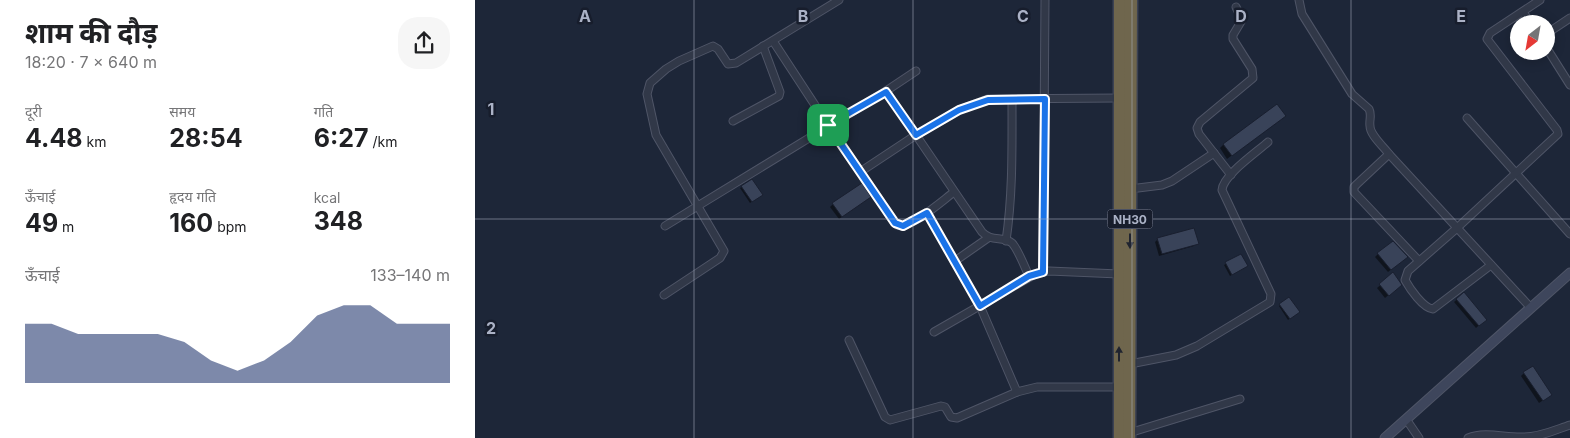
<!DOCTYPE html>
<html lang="hi">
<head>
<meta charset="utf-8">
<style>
	:root { --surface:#fff; --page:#f6f6f6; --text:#202124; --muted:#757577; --accent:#475887 }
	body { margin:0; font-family:Inter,"Noto Sans Devanagari",sans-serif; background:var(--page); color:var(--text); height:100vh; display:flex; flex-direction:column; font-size:19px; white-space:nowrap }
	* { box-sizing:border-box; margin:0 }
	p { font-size:16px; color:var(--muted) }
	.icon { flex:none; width:28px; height:28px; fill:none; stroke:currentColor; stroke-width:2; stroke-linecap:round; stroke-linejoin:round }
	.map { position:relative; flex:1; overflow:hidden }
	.side { display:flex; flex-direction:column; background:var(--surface); width:475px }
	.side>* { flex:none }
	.needle { width:32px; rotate:211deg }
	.fabs { position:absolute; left:1035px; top:15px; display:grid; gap:10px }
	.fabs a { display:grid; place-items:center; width:45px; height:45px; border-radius:50%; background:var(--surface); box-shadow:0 2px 12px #0003; font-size:25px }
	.pin { position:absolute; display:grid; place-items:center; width:42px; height:42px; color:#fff; margin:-21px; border-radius:10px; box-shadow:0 2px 8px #0006 }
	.round { display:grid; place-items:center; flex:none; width:52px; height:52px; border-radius:20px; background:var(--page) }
	.head { display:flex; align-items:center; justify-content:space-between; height:85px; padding:0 25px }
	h1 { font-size:28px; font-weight:700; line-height:38px }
	.stats { display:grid; grid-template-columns:repeat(3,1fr); gap:8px; height:85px; padding:5px 25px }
	.stats div { display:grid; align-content:center }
	.stats b { font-size:25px; font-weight:700 }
	.stats small { font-size:14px; font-weight:400 }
	.stats p { font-size:14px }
	.chart { height:140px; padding:10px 25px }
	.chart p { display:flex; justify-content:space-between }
	.chart svg { width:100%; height:90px; margin-top:5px; fill:var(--accent); opacity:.7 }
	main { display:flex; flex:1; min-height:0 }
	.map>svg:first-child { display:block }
</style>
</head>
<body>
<main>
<section class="side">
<div class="head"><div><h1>शाम की दौड़</h1><p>18:20 · 7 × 640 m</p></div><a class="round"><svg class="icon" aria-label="share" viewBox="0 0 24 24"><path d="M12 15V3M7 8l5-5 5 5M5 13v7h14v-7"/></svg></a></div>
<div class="stats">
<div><p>दूरी</p><b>4.48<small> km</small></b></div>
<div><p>समय</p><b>28:54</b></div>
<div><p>गति</p><b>6:27<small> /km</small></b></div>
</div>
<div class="stats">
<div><p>ऊँचाई</p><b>49<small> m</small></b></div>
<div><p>हृदय गति</p><b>160<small> bpm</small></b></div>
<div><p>kcal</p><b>348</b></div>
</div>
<div class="chart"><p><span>ऊँचाई</span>133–140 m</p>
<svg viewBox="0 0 160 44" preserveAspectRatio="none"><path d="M0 44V15L10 15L20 20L30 20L40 20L50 20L60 24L70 33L80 38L90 33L100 24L110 11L120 6L130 6L140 15L150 15L160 15V44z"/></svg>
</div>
</section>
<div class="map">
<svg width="1095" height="438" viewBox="0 0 1095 438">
	<rect width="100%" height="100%" fill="#1d2638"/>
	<g fill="#0007">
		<path d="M 809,116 L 752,159 L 745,148 L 749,144 Z"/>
		<path d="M 267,187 L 284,197 L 275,203 L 265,188 Z"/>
		<path d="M 392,199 L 364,219 L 355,207 L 358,204 Z"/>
		<path d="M 683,239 L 722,243 L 719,246 L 684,256 L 680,242 Z"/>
		<path d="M 903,254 L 928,260 L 913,272 L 900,257 Z"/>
		<path d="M 765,256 L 769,268 L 755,276 L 749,265 Z"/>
		<path d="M 918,274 L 922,288 L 910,298 L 902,288 Z"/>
		<path d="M 988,294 L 1010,320 L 1001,328 L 979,302 Z"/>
		<path d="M 805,305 L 821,314 L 813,320 L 804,306 Z"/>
		<path d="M 1049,373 L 1073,397 L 1064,403 L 1046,376 Z"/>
	</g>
	<g fill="#394359" stroke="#191f2f">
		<path d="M 802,104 L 811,116 L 757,156 L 748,144 Z"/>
		<path d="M 277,179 L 288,195 L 277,202 L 266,186 Z"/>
		<path d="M 387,183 L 396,197 L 367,217 L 357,203 Z"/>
		<path d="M 719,228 L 724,244 L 687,254 L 682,238 Z"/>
		<path d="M 918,241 L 933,257 L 916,270 L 902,253 Z"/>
		<path d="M 766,254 L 773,266 L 757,275 L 750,262 Z"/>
		<path d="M 918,272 L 927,285 L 914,296 L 904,284 Z"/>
		<path d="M 989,292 L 1012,320 L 1004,326 L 981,299 Z"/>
		<path d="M 814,297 L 825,312 L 815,319 L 804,304 Z"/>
		<path d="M 1058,366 L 1077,395 L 1068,401 L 1048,372 Z"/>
	</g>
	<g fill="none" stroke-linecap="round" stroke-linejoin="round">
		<g stroke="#4f5567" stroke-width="9">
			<g id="street">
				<path d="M 824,0 L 827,14 L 877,94 L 894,109 C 897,115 894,120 895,126 C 895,135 908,146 914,154 L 1056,308"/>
				<path d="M 1048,12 L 1056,24"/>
				<path d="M 1071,34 L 1095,18"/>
				<path d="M 298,41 L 353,125 L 422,225 C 435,230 468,200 479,192"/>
				<path d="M 1071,47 L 1095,85"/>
				<path d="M 411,91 L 507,232 C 516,242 528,236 537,243 C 543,249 550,268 554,276"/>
				<path d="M 992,118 L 1095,234"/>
				<path d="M 258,121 L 304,96 L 305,92 L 288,46"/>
				<path d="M 914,154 L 882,184 L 879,187 L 879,192 L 944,261"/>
				<path d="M 385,172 L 441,135 L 484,110 L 513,99 L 645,98"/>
				<path d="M 756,175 L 724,134 L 722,128 L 725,122 L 778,78 L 777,69 L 758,39 L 758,35 L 767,20 L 761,7"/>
				<path d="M 655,189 L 687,185 L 697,181 L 739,153"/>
				<path d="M 452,213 L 505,306 L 542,392"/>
				<path d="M 190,226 L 411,91 L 441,71"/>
				<path d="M 531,241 C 538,193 537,146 537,99"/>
				<path d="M 480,261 L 513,238"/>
				<path d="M 1016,265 L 958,309 C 948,308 935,289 930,280 L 933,271 L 982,228 L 1083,134 L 1082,130 L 1012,39 L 1015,33 L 1065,0"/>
				<path d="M 568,272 L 570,0"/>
				<path d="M 189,295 L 245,258 L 249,251 L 181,135 L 172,94 L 175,83 L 191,69 L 204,61 L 238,46 L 243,49 L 253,64 L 261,63 L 364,0"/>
				<path d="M 459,332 L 562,273 L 574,271 L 644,274"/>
				<path d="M 374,340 L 410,417 L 415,420 L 466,406 L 470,407 L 476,417 L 482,418 L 542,392 L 562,387 L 645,387"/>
				<path d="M 655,364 L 701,355 L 722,346 L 795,302 L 796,294 L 747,190 C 748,175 782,152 793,142"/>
				<path d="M 931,419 L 944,438"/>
				<path d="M 654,433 L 765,399"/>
				<path d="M 993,438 C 1011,431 1030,438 1049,437 C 1065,437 1080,430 1095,425"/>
			</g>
		</g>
		<g stroke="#4f5567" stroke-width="11">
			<path id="secondary" d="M 910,438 L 1095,273"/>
		</g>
		<g stroke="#3c4253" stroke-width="15">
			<g id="highway">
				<path d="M 645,438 L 645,0"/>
				<path d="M 654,438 L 656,0"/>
			</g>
		</g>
		<use href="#street" stroke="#313848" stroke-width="7"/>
		<use href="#secondary" stroke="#3e465c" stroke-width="9"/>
		<use href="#highway" stroke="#6f664d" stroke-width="12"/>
	</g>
	<defs><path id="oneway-solid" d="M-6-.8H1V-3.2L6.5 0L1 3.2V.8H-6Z" transform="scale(1.25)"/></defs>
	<g fill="#20242f">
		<use href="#oneway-solid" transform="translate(655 241) rotate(90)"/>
		<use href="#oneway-solid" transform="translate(644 354) rotate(-90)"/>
	</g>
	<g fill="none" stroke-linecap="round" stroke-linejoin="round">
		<g stroke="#fff" stroke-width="10">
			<path id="route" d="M 411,92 L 441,135 L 484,110 L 513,100 L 570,99 L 568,272 L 554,276 L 505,306 L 452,213 L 428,226 L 420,223 L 353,125 Z"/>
		</g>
		<use href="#route" stroke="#1a73e8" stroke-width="6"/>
	</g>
	<path fill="none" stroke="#abb2c6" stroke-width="1" stroke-opacity="0.55" d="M 219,0 L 219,438M 438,0 L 438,438M 657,0 L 657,438M 876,0 L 876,438M 0,219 L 1095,219"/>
	<g text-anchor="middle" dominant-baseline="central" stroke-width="5" stroke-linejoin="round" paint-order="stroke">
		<rect fill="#171d2c" stroke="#7f8598" stroke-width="1" x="632.5" y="209.5" width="45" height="19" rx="4"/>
		<g font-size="12" font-weight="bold" fill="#abb2c6">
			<text x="655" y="219">NH30</text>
		</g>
	</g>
	<g font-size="16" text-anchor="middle" font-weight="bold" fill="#abb2c6" stroke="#171d2c" stroke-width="5" stroke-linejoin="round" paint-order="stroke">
		<text x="110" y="22">A</text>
		<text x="328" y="22">B</text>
		<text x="548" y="22">C</text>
		<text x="766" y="22">D</text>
		<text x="986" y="22">E</text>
		<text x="16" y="115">1</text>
		<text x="16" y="334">2</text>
	</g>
</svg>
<div class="fabs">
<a><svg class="needle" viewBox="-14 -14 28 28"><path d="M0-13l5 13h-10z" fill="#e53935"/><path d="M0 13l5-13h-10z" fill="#757577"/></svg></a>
</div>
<div class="pin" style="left:353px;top:125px;background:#1e9e55"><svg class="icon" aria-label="arrive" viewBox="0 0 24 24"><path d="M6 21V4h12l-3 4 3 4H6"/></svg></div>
</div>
</main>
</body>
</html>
